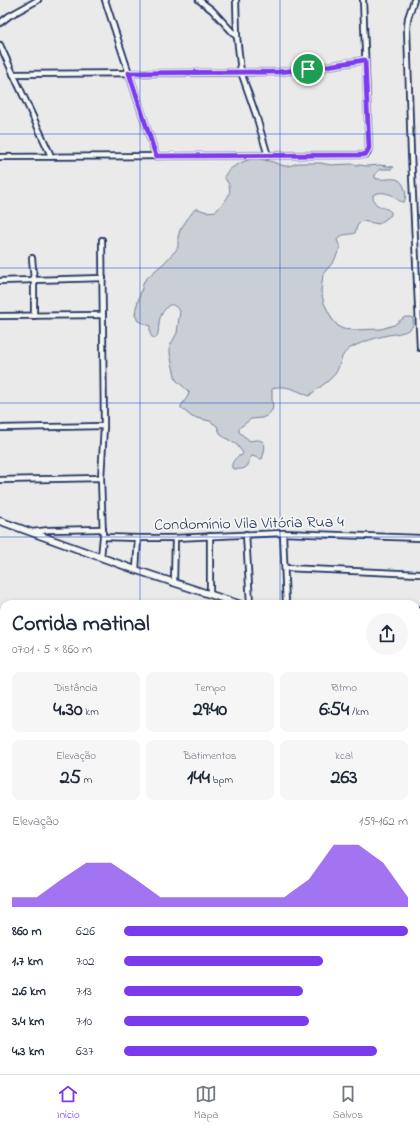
<!DOCTYPE html>
<html lang="pt">
<head>
<meta charset="utf-8">
<style>
	:root { --surface:#fff; --page:#f6f6f7; --text:#1f2937; --muted:#747a83; --line:#e0e1e3; --accent:#7c3aed }
	body { margin:0; font-family:"Indie Flower",sans-serif; background:var(--page); color:var(--text); height:100vh; display:flex; flex-direction:column; font-size:15px; white-space:nowrap }
	* { box-sizing:border-box; margin:0 }
	p { font-size:13px; color:var(--muted) }
	.icon { flex:none; width:22px; height:22px; fill:none; stroke:currentColor; stroke-width:2; stroke-linecap:round; stroke-linejoin:round }
	.map { position:relative; flex:1; overflow:hidden }
	.details { position:absolute; left:0px; top:600px; width:420px; height:474px; display:flex; flex-direction:column; background:var(--surface); border-radius:12px 12px 0 0; box-shadow:0 2px 6px #0003 }
	.details>* { flex:none }
	.pin { position:absolute; display:grid; place-items:center; width:34px; height:34px; color:#fff; margin:-17px; border:2px solid #fff; border-radius:50%; box-shadow:0 1px 4px #0007 }
	.round { display:grid; place-items:center; flex:none; width:42px; height:42px; border-radius:21px; background:var(--page) }
	.headline { display:flex; align-items:center; justify-content:space-between; height:68px; padding:0 12px }
	h1 { font-size:22px; font-weight:800; line-height:30px }
	.metrics { display:grid; grid-template-columns:repeat(3,1fr); gap:6px; height:68px; padding:4px 12px }
	.metrics div { display:grid; align-content:center; border-radius:8px; background:var(--page); text-align:center }
	.metrics b { font-size:20px; font-weight:800 }
	.metrics small { font-size:11px; font-weight:400 }
	.metrics p { font-size:11px }
	.chart { height:112px; padding:8px 12px }
	.chart p { display:flex; justify-content:space-between }
	.chart svg { width:100%; height:72px; margin-top:4px; fill:var(--accent); opacity:.7 }
	ul { padding:0 12px; list-style:none; font-size:13px }
	li { display:grid; grid-template-columns:64px 48px 1fr; align-items:center; height:30px }
	li i { height:10px; border-radius:5px; background:var(--accent) }
	.tab-bar { display:flex; justify-content:space-around; align-items:center; height:56px; border-top:1px solid var(--line); background:var(--surface); font-size:11px; color:var(--muted) }
	.tab-bar a { display:grid; justify-items:center; gap:2px }
	.tab-bar .on { color:var(--accent) }
	.map>svg:first-child { display:block }
</style>
</head>
<body>
<div class="map">
<svg width="420" height="1074" viewBox="0 0 420 1074">
	<rect width="100%" height="100%" fill="#e9eae9"/>
	<filter id="ink" filterUnits="userSpaceOnUse"><feTurbulence type="fractalNoise" baseFrequency=".025" numOctaves="2"/><feDisplacementMap in="SourceGraphic" scale="8" xChannelSelector="R" yChannelSelector="G"/><feConvolveMatrix kernelMatrix="1 2 1 2 8 2 1 2 1" color-interpolation-filters="sRGB"/></filter>
	<g filter="url(#ink)">
		<g fill="#caced5" stroke="#727e9a">
			<path d="M 252,158 L 256,158 L 273,162 L 284,166 L 289,166 L 298,163 L 320,163 L 331,165 L 351,164 L 367,166 L 380,165 L 394,167 L 391,169 L 380,169 L 375,175 L 375,178 C 386,183 400,171 405,190 C 406,194 406,198 404,202 C 398,202 397,198 392,195 C 387,193 378,191 373,195 C 373,209 384,205 391,212 L 391,215 L 379,224 L 362,221 L 357,226 L 355,233 C 347,236 343,232 337,240 L 340,247 L 339,250 L 334,261 L 323,274 L 321,291 L 324,303 L 332,319 L 339,327 L 343,329 L 354,330 L 381,329 L 394,325 L 405,317 L 412,317 C 420,332 395,334 388,335 C 379,337 372,339 364,342 C 354,346 344,349 341,360 C 339,365 338,370 335,374 C 328,383 317,388 309,396 C 298,391 283,383 272,389 L 272,400 L 273,407 L 272,410 L 268,415 L 262,418 L 251,419 L 239,428 L 239,432 L 250,441 C 266,437 267,445 262,459 L 252,456 C 248,459 250,462 248,465 C 245,470 237,470 232,468 C 231,463 234,460 238,456 L 241,456 L 243,453 L 237,445 L 221,435 L 217,426 L 210,421 L 192,417 L 181,408 L 181,406 L 188,396 L 189,392 L 187,390 L 176,380 L 170,354 L 170,346 L 177,333 L 180,311 C 176,307 174,304 169,305 C 163,311 159,316 159,325 C 158,330 159,333 156,338 C 149,338 150,332 150,326 L 138,321 L 135,315 L 136,308 L 144,281 L 149,276 L 165,262 L 177,249 L 178,246 L 178,237 L 180,230 L 188,218 L 195,209 L 198,209 L 207,212 L 216,211 C 227,199 236,192 224,177 C 229,166 242,163 252,158 Z"/>
			<path d="M 0,902 L 4,908 L 4,963 L 0,960 Z"/>
		</g>
		<g fill="#a2aaba" stroke="#6c7995">
			<path d="M 0,776 L 4,777 L 4,808 L 0,809 Z"/>
			<path d="M 0,847 L 4,849 L 4,899 L 0,893 Z"/>
		</g>
		<g fill="none" stroke-linecap="round" stroke-linejoin="round">
			<g stroke="#6c7995" stroke-width="1.5">
				<path d="M 0,921 L 4,926"/>
				<path d="M 416,972 L 420,971"/>
				<path d="M 270,1074 L 272,1070"/>
			</g>
			<g stroke="#1b2f5e" stroke-width="8">
				<g id="street">
					<path d="M 105,0 L 156,156"/>
					<path d="M 199,0 L 212,10 L 237,37"/>
					<path d="M 236,0 L 237,37 L 241,72 L 256,115 L 268,156"/>
					<path d="M 414,0 L 408,18 L 407,28 L 411,154 L 420,348"/>
					<path d="M 0,23 L 9,16 L 38,0"/>
					<path d="M 0,45 L 51,156"/>
					<path d="M 13,74 L 278,72 L 309,69 L 365,60"/>
					<path d="M 0,157 L 362,155 L 367,154 L 369,148 L 363,0"/>
					<path d="M 32,258 L 34,280 L 34,316"/>
					<path d="M 0,281 L 103,278"/>
					<path d="M 0,316 L 103,315"/>
					<path d="M 0,428 L 104,426"/>
					<path d="M 0,480 L 101,478"/>
					<path d="M 32,532 L 49,530 L 103,529"/>
					<path d="M 283,533 L 286,604"/>
					<path d="M 246,534 L 250,604"/>
					<path d="M 210,536 L 210,594"/>
					<path d="M 103,537 L 138,538 L 175,538 L 283,533 L 420,538"/>
					<path d="M 101,557 L 103,537 L 101,478 L 104,426 L 102,240"/>
					<path d="M 285,568 L 420,574"/>
					<path d="M 136,570 L 138,538"/>
					<path d="M 174,583 L 175,538"/>
					<path d="M 416,610 L 420,611"/>
					<path d="M 416,647 L 420,647"/>
					<path d="M 416,708 L 420,704"/>
				</g>
			</g>
			<g stroke="#1b2f5e" stroke-width="9">
				<g id="secondary">
					<path d="M 0,521 L 136,570 L 239,604"/>
					<path d="M 416,667 L 420,668"/>
				</g>
			</g>
			<use href="#street" stroke="#f6f6f2" stroke-width="4.5"/>
			<use href="#secondary" stroke="#f6f6f2" stroke-width="6"/>
		</g>
	</g>
	<g fill="none" stroke-linecap="round" stroke-linejoin="round" filter="url(#ink)">
		<g stroke="#fff" stroke-width="8">
			<path id="route" d="M 365,60 L 369,148 L 366,154 L 362,155 L 156,156 L 129,73 L 278,72 L 308,69 Z"/>
		</g>
		<use href="#route" stroke="#7c3aed" stroke-width="5"/>
	</g>
	<path fill="none" stroke="#1d4ed8" stroke-width="1" stroke-opacity="0.55" d="M 140,0 L 140,604M 280,0 L 280,604M 0,134 L 420,134M 0,268 L 420,268M 0,403 L 420,403M 0,537 L 420,537M 0,671 L 4,671M 416,671 L 420,671M 0,806 L 4,806M 416,806 L 420,806M 0,940 L 4,940M 416,940 L 420,940M 140,1070 L 140,1074M 280,1070 L 280,1074"/>
	<g text-anchor="middle" dominant-baseline="central" stroke-width="3.5" stroke-linejoin="round" paint-order="stroke">
		<g font-size="16" fill="#1b2f5e" stroke="#f6f6f2">
			<text transform="translate(249 524) rotate(-1)">Condomínio Vila Vitória Rua 4</text>
		</g>
	</g>
</svg>
<div class="pin" style="left:308px;top:69px;background:#1e9e55"><svg class="icon" aria-label="arrive" viewBox="0 0 24 24"><path d="M6 21V4h12l-3 4 3 4H6"/></svg></div>
<section class="details">
<div class="headline"><div><h1>Corrida matinal</h1><p>07:01 · 5 × 860 m</p></div><a class="round"><svg class="icon" aria-label="share" viewBox="0 0 24 24"><path d="M12 15V3M7 8l5-5 5 5M5 13v7h14v-7"/></svg></a></div>
<div class="metrics">
<div><p>Distância</p><b>4.30<small> km</small></b></div>
<div><p>Tempo</p><b>29:40</b></div>
<div><p>Ritmo</p><b>6:54<small> /km</small></b></div>
</div>
<div class="metrics">
<div><p>Elevação</p><b>25<small> m</small></b></div>
<div><p>Batimentos</p><b>144<small> bpm</small></b></div>
<div><p>kcal</p><b>263</b></div>
</div>
<div class="chart"><p><span>Elevação</span>159–162 m</p>
<svg viewBox="0 0 160 44" preserveAspectRatio="none"><path d="M0 44V38L10 38L20 27L30 17L40 17L50 27L60 38L70 38L80 38L90 38L100 38L110 38L120 27L130 6L140 6L150 17L160 38V44z"/></svg>
</div>
<ul>
<li><b>860 m</b>6:26<i style="width:100%"></i></li>
<li><b>1.7 km</b>7:02<i style="width:70%"></i></li>
<li><b>2.6 km</b>7:13<i style="width:63%"></i></li>
<li><b>3.4 km</b>7:10<i style="width:65%"></i></li>
<li><b>4.3 km</b>6:37<i style="width:89%"></i></li>
</ul>
</section>
</div>
<nav class="tab-bar">
<a class="on"><svg class="icon" aria-label="home" viewBox="0 0 24 24"><path d="M3 11l9-7 9 7M6 9v11h12V9"/></svg>Início</a>
<a><svg class="icon" aria-label="map" viewBox="0 0 24 24"><path d="M3 6l6-2 6 2 6-2v14l-6 2-6-2-6 2zM9 4v14M15 6v14"/></svg>Mapa</a>
<a><svg class="icon" aria-label="saved" viewBox="0 0 24 24"><path d="M7 4h10v16l-5-4-5 4z"/></svg>Salvos</a>
</nav>
</body>
</html>
